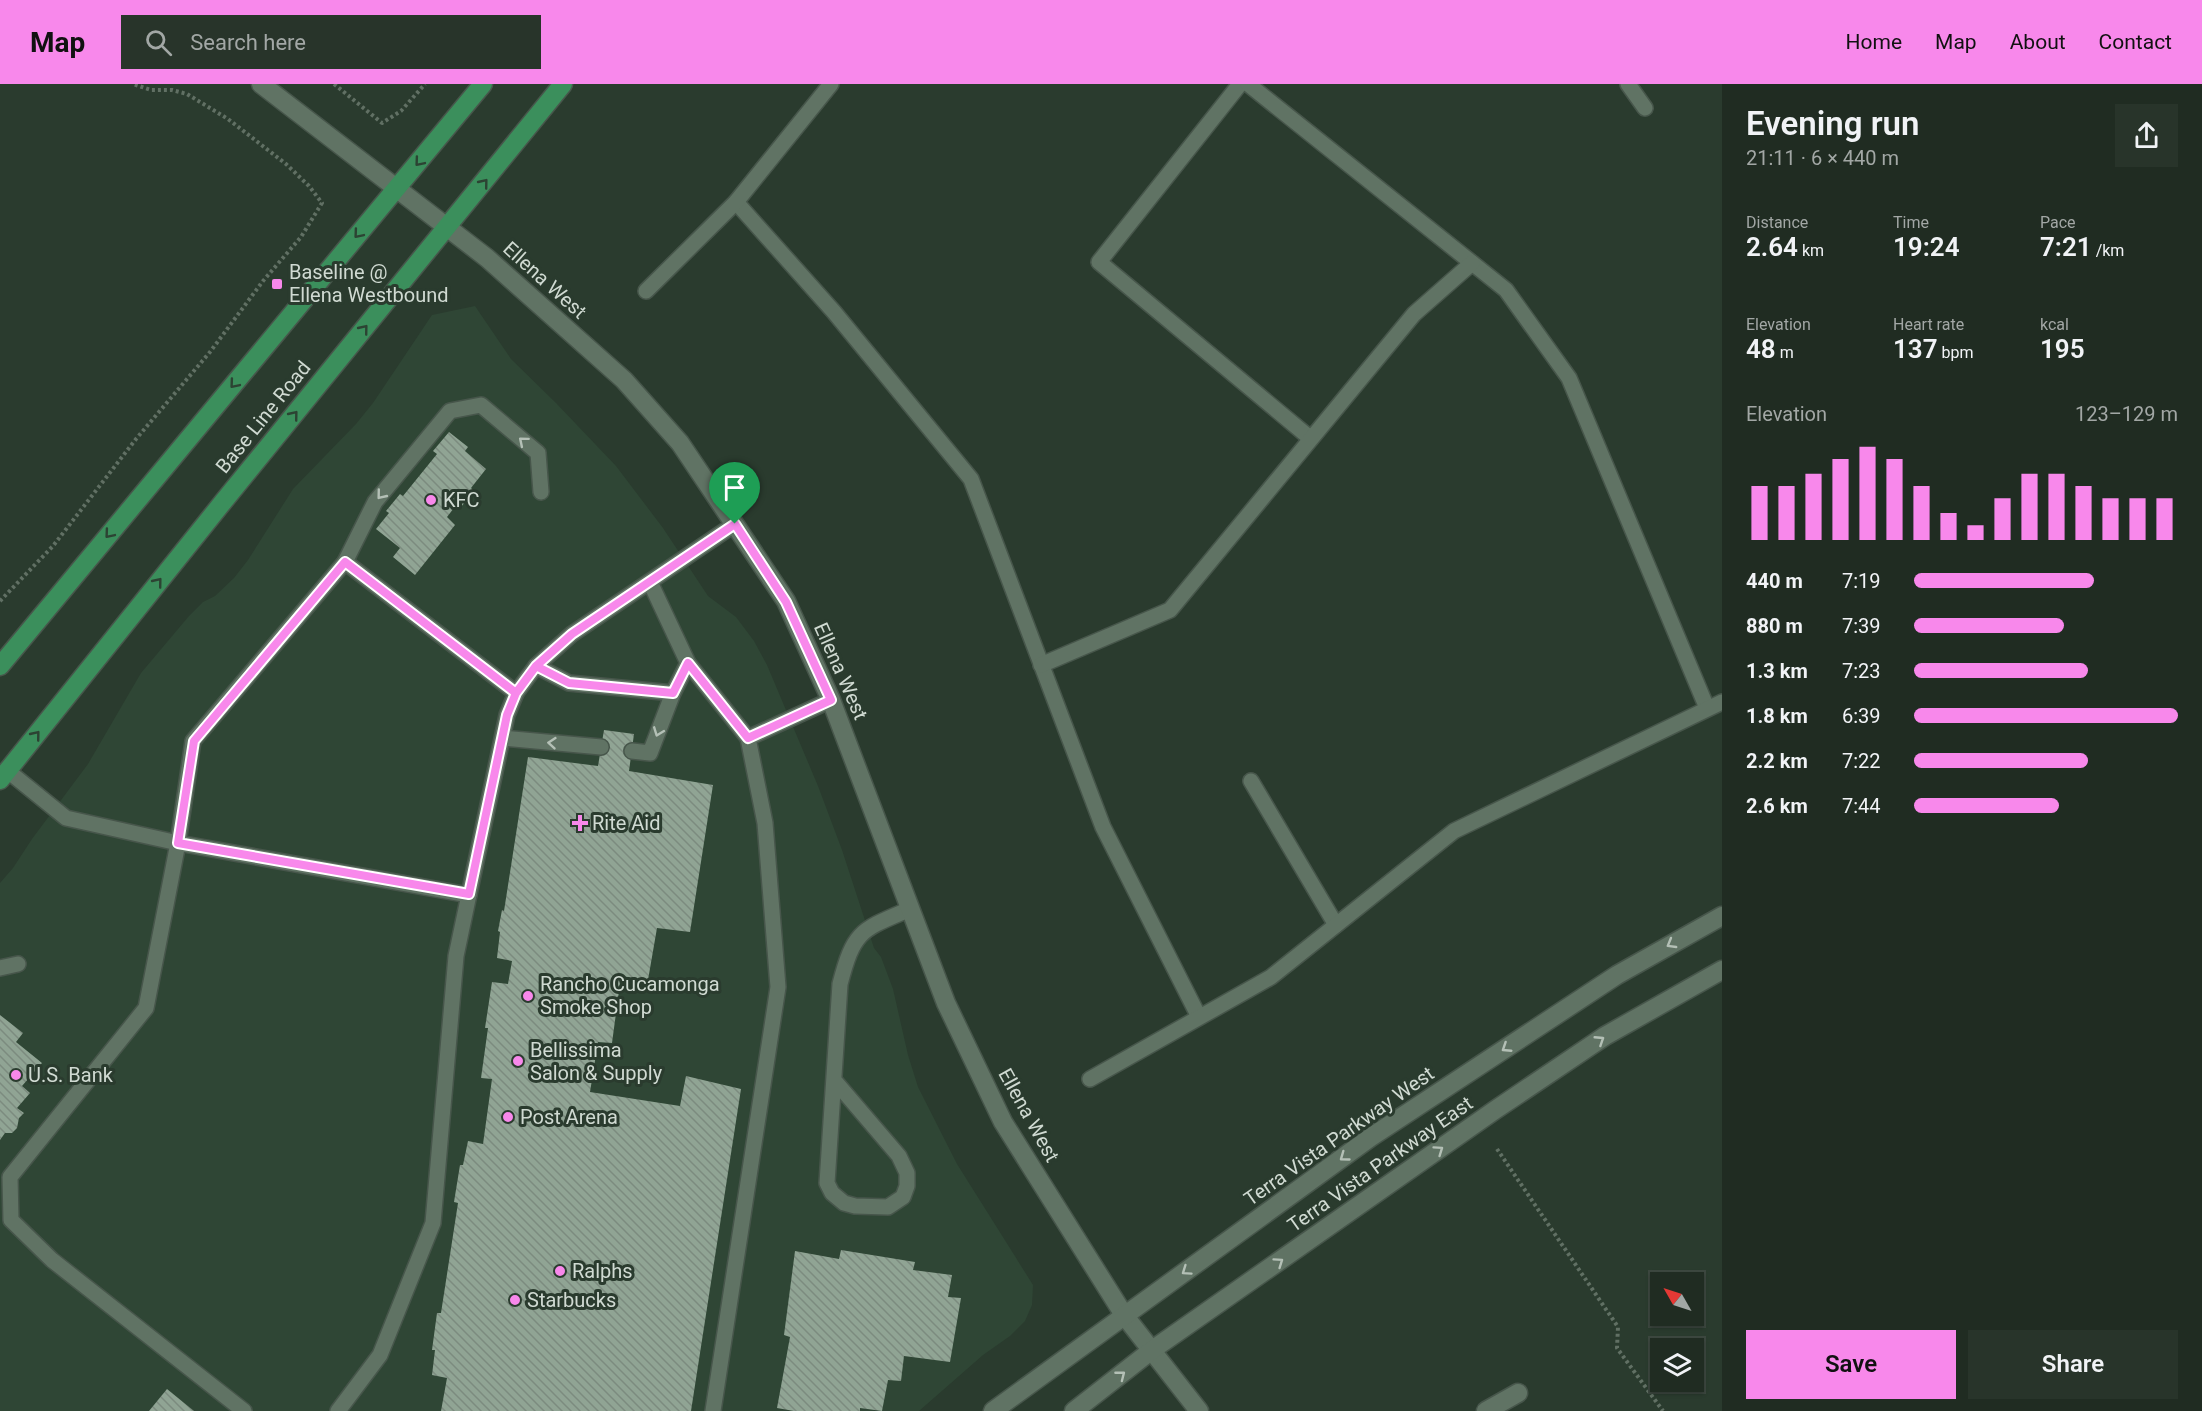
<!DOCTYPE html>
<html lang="en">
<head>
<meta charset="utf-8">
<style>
	:root { --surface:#202c22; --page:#28342a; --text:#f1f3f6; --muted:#a2a7a5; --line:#3d4840; --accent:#f888eb }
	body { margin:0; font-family:Roboto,sans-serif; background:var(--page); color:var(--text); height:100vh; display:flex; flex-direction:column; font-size:22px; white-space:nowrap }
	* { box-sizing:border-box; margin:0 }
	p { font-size:20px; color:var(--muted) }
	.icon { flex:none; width:33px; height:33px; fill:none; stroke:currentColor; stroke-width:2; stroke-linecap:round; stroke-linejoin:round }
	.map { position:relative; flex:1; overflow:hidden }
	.sheet { display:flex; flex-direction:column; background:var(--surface); width:480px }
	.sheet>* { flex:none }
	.needle { width:39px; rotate:309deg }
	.buttons { position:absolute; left:1650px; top:1188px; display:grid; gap:12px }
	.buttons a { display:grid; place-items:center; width:54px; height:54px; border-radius:0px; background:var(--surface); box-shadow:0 2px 4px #0004,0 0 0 2px var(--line); font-size:30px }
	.pin { position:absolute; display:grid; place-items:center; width:51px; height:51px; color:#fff; margin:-62px -26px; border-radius:50% 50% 50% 0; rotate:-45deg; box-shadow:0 0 6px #0007 }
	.pin .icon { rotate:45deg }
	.round { display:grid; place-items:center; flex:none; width:63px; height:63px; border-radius:0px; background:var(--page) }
	.overview { display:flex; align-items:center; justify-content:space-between; height:102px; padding:0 24px }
	h1 { font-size:33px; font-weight:600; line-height:45px }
	.metrics { display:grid; grid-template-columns:repeat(3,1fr); gap:9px; height:102px; padding:6px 24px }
	.metrics div { display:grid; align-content:center }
	.metrics b { font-size:26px; font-weight:600 }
	.metrics small { font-size:16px; font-weight:400 }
	.metrics p { font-size:16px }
	.chart { height:168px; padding:12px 24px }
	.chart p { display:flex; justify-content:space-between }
	.chart svg { width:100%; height:108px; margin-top:6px; stroke:var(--accent); stroke-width:6 }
	.button { display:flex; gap:12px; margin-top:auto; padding:12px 24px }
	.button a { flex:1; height:69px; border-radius:0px; background:var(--accent); color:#111; font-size:24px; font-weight:600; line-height:69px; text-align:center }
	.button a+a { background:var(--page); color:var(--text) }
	ul { padding:0 24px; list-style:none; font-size:20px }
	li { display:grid; grid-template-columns:96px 72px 1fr; align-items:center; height:45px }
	li i { height:15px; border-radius:8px; background:var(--accent) }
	header { display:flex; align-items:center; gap:36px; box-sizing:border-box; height:84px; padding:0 30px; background:var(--accent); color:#111 }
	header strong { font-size:28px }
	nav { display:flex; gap:33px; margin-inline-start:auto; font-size:21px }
	.search { width:420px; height:54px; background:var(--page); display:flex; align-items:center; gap:15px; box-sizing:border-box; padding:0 21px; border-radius:0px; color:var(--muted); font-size:22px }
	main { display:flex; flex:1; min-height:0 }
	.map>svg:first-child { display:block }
</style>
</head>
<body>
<header>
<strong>Map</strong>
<div class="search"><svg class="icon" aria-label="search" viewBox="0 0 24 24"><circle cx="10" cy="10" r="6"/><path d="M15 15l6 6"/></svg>Search here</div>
<nav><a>Home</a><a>Map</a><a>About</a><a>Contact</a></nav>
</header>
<main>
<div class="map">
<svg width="1722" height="1327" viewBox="0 0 1722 1327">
	<defs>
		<pattern id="building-back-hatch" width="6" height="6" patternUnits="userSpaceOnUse" patternTransform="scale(1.5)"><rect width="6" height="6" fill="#90a494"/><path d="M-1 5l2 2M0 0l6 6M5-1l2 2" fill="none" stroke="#7c8b7f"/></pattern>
	</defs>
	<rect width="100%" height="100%" fill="#2a3b2e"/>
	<path fill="#2f4635" d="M 475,222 L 511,275 L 556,319 L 616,382 L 663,444 L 708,512 L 736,533 L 754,557 L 767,581 L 818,702 L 842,766 L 874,864 L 881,873 L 893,905 L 908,971 L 918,1003 L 957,1080 L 1033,1201 L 1032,1221 L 1025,1237 L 1010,1252 L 983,1271 L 919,1327 L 0,1327 L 0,799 L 13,784 L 32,755 L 88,680 L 141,589 L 189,532 L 203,518 L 215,512 L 234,494 L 248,476 L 293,405 L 356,340 L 373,319 L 432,231 Z"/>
	<g fill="url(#building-back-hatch)">
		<path d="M 449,348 L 468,363 L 465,367 L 486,385 L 471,404 L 474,407 L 461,423 L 457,420 L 447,433 L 455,441 L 415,491 L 393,473 L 400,464 L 376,445 L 389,429 L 386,427 L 400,410 L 403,412 L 437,370 L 433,367 Z"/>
		<path d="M 604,646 L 634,650 L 629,687 L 713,701 L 690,848 L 657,844 L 648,896 L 621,892 L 612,959 L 598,958 L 590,1008 L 680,1022 L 686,992 L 741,1005 L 691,1327 L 441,1327 L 447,1294 L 432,1291 L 435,1266 L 432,1266 L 437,1229 L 441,1229 L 458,1119 L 454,1118 L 460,1081 L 463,1081 L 468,1057 L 483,1060 L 492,995 L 481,994 L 488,944 L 485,944 L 492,898 L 508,900 L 512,877 L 497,874 L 500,848 L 498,847 L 502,826 L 504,827 L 528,673 L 598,682 Z"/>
		<path d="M 0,931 L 23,949 L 16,958 L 42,979 L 22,1002 L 30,1009 L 17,1024 L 24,1029 L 19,1034 L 17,1044 L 12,1049 L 5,1049 L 0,1056 Z"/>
		<path d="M 841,1166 L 915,1178 L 913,1186 L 952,1191 L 948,1213 L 961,1214 L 950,1278 L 904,1272 L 901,1297 L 888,1296 L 882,1327 L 860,1324 L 860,1327 L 794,1327 L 777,1324 L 790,1253 L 784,1251 L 795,1167 L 839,1175 Z"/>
		<path d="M 167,1305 L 194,1327 L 149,1327 Z"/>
	</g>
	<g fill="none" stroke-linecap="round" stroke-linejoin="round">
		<g stroke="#47564b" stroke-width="18">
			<g id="lane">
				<path d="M 1240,0 L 1099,178 L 1310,354"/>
				<path d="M 1248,0 L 1506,206 L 1569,294 L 1707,624"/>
				<path d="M 1628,0 L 1645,24"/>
				<path d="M 736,118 L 834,228 L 971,395 L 1103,743 L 1199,933"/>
				<path d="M 646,207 L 736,118 L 831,0"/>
				<path d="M 345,478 L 375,418 L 450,327 L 481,321 L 538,369 L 541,408"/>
				<path d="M 650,498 L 688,579 L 748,654 L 765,739 L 778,903 L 713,1327"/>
				<path d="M 1041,581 L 1170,526 L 1414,230 L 1472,179"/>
				<path d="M 536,582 L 569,599 L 673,609"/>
				<path d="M 503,654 L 601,663"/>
				<path d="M 748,654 L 831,616"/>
				<path d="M 632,667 L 650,669 L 673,609 L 688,579"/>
				<path d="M 8,687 L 66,734 L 178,759 L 469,811"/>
				<path d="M 1251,697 L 1336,841"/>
				<path d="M 0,884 L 18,880"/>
				<path d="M 1090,995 L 1271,893 L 1454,747 L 1722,618"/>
				<path d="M 834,996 L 899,1072 L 907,1089 L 907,1102 L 903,1113 L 888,1123 L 855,1122 L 844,1119 L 832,1109 L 827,1099 L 840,900 C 854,846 861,846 910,825"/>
				<path d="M 244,1327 L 52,1176 L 11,1136 L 10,1093 L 146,924 L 178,759 L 193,657 L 345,478 L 516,609"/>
				<path d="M 338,1327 L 380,1271 L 433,1139 L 456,872 L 507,631 L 516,609 L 536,582 L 572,550 L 735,440"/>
			</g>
		</g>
		<g stroke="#47564b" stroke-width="21">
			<path id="street" d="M 1486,1327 L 1518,1309"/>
		</g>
		<g stroke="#47564b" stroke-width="21">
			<g id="secondary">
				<path d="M 261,0 L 487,174 L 624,296 L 680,359 L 786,517 L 831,616 L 946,919 L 1003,1038 L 1124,1231 L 1199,1327"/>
				<path d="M 993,1327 L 1371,1053 L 1617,891 L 1722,832"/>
				<path d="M 1074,1327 L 1152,1266 L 1495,1026 L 1605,952 L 1722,886"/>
			</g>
		</g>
		<g stroke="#47564b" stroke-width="21">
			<g id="primary">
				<path d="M 0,582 L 483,0"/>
				<path d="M 0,696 L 223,418 L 563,0"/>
			</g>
		</g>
		<g stroke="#617064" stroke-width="4" stroke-dasharray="3 3" stroke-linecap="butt">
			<path d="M 334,0 L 382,39 L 401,27 L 425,0"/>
			<path d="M 0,517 L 53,462 L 136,355 L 210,268 L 263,197 L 301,153 L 322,119 L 309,102 L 286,80 L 228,35 L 187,10 L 172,6 L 151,6 L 133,0"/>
			<path d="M 1497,1065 L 1618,1243 L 1617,1264 L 1663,1327"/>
		</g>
		<use href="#lane" stroke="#607364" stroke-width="15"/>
		<use href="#street" stroke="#607364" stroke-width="18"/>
		<use href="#secondary" stroke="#607364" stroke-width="18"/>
		<use href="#primary" stroke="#3b8f5c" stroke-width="18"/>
	</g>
	<defs><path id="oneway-chevron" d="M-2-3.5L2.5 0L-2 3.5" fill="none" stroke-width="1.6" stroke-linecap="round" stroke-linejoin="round" transform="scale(1.5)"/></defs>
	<g stroke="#2c4333">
		<use href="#oneway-chevron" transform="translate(419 78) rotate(130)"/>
		<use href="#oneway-chevron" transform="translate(484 99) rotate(-51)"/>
		<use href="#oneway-chevron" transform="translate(358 150) rotate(130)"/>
		<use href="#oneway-chevron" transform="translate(364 245) rotate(-51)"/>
		<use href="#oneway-chevron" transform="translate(234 300) rotate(130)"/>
		<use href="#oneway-chevron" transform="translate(294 331) rotate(-51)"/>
		<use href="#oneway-chevron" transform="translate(109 450) rotate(130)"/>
		<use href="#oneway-chevron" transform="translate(158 498) rotate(-51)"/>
		<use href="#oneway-chevron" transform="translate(36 651) rotate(-51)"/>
	</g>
	<g stroke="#b4c0b6">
		<use href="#oneway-chevron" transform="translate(523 357) rotate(-140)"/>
		<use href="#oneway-chevron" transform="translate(381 411) rotate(129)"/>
		<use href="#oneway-chevron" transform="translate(658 648) rotate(111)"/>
		<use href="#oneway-chevron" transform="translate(552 659) rotate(-175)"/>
		<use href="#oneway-chevron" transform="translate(1671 860) rotate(150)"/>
		<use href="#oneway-chevron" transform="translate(1600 956) rotate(-33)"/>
		<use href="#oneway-chevron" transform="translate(1506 964) rotate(147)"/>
		<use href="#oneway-chevron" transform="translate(1439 1066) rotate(-35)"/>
		<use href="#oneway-chevron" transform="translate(1344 1073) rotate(144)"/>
		<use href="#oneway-chevron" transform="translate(1279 1178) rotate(-35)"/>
		<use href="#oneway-chevron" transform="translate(1186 1187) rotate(145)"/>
		<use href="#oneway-chevron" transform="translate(1121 1291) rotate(-38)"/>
	</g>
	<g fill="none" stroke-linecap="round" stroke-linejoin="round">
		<g stroke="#fff" stroke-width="12">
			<path id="route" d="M 735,440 L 572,550 L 536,582 L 516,609 L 507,631 L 469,810 L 178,759 L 194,657 L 345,478 L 516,609 L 536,582 L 569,599 L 673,609 L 688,579 L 748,654 L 831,616 L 786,518 L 735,440"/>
		</g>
		<use href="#route" stroke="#f888eb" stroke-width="8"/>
	</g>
	<g fill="#f888eb" stroke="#2a3b2e" stroke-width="2">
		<rect x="271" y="194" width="12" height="12" rx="3"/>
		<circle cx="431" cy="416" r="6"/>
		<path d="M577 730h6v6h6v6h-6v6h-6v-6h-6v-6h6z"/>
		<circle cx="528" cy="912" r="6"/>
		<circle cx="518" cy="977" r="6"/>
		<circle cx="16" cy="991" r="6"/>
		<circle cx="508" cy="1033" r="6"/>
		<circle cx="560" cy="1187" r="6"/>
		<circle cx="515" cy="1216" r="6"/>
	</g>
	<g text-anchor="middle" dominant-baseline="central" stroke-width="6" stroke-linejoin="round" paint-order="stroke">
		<g font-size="20" fill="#d0dad2" stroke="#2a3b2e" text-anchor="start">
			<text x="289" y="188">Baseline @<tspan x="289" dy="23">Ellena Westbound</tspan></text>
			<text x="443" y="416">KFC</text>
			<text x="592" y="739">Rite Aid</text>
			<text x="540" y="900">Rancho Cucamonga<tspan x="540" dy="23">Smoke Shop</tspan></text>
			<text x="530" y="966">Bellissima<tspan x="530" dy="23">Salon &amp; Supply</tspan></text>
			<text x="28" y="991">U.S. Bank</text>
			<text x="520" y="1033">Post Arena</text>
			<text x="572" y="1187">Ralphs</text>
			<text x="527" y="1216">Starbucks</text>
		</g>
		<g font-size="20" fill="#d0dad2" stroke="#2a3b2e">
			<text transform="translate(545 196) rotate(42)">Ellena West</text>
			<text transform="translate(263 333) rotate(-51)">Base Line Road</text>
			<text transform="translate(841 587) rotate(66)">Ellena West</text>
			<text transform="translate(1029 1031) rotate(61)">Ellena West</text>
			<text transform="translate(1339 1052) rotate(-35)">Terra Vista Parkway West</text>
			<text transform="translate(1380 1080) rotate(-35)">Terra Vista Parkway East</text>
		</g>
	</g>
</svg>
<div class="buttons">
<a><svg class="needle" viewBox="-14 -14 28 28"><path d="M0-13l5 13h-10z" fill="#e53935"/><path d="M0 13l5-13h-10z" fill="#a2a7a5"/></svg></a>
<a><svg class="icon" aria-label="layers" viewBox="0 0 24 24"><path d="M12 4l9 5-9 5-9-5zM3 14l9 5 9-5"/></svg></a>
</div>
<div class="pin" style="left:735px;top:440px;background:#1e9e55"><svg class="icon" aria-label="arrive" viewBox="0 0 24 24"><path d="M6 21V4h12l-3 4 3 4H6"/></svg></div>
</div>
<section class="sheet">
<div class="overview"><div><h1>Evening run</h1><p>21:11 · 6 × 440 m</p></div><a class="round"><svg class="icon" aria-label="share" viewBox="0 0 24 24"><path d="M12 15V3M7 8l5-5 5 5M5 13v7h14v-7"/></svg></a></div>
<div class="metrics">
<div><p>Distance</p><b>2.64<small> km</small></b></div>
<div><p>Time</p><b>19:24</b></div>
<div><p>Pace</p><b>7:21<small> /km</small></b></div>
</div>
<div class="metrics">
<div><p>Elevation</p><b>48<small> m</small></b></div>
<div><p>Heart rate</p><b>137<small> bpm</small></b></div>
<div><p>kcal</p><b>195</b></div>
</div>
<div class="chart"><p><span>Elevation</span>123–129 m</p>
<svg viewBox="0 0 160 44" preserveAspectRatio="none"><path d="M5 44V22M15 44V22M25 44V17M35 44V11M45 44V6M55 44V11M65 44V22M75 44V33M85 44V38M95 44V27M105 44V17M115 44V17M125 44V22M135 44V27M145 44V27M155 44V27"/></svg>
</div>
<ul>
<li><b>440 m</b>7:19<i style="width:68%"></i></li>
<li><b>880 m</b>7:39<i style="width:57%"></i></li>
<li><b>1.3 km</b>7:23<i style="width:66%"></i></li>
<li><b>1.8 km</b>6:39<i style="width:100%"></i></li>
<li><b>2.2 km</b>7:22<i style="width:66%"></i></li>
<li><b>2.6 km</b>7:44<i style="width:55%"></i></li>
</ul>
<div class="button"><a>Save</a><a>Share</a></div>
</section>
</main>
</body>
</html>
